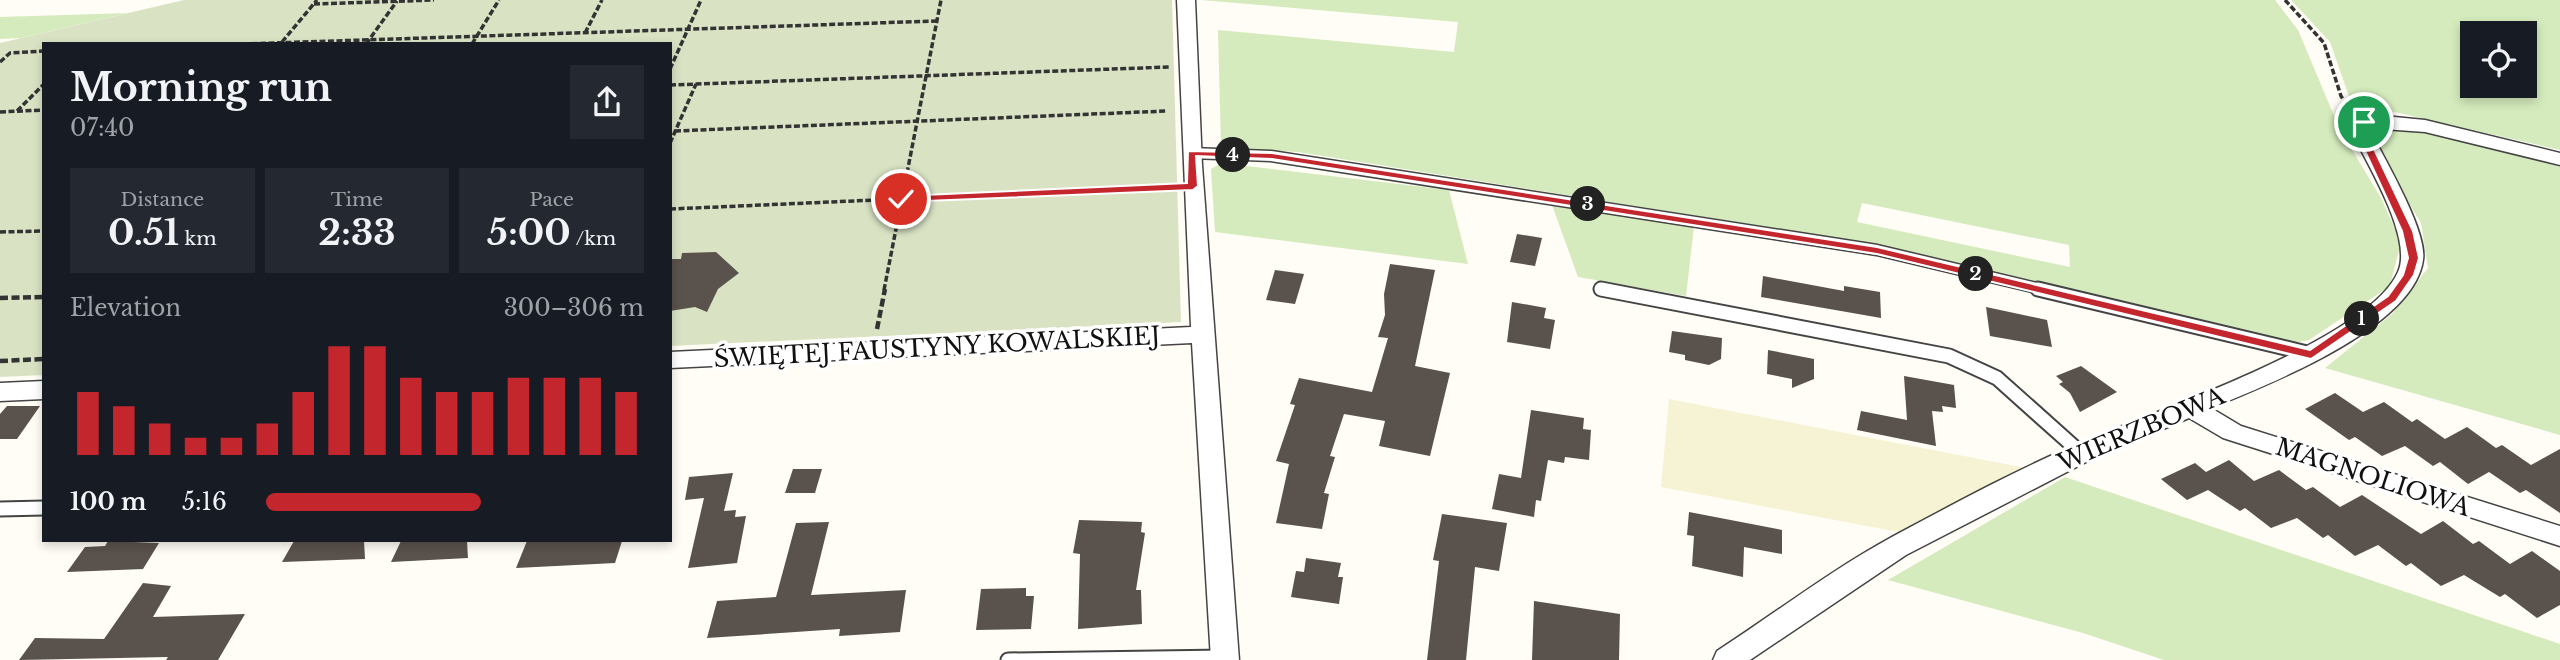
<!DOCTYPE html>
<html lang="en">
<head>
<meta charset="utf-8">
<style>
	:root { --surface:#171b24; --page:#242831; --text:#f1f3f6; --muted:#9ea1a6; --accent:#c4262e }
	body { margin:0; font-family:"Libre Baskerville",serif; background:var(--page); color:var(--text); height:100vh; display:flex; flex-direction:column; font-size:26px; white-space:nowrap }
	* { box-sizing:border-box; margin:0 }
	p { font-size:23px; color:var(--muted) }
	.icon { flex:none; width:38px; height:38px; fill:none; stroke:currentColor; stroke-width:2; stroke-linecap:round; stroke-linejoin:round }
	.map { position:relative; flex:1; overflow:hidden }
	.drawer { position:absolute; left:42px; top:42px; width:630px; height:500px; display:flex; flex-direction:column; background:var(--surface); border-radius:0px; box-shadow:0 4px 10px #0003 }
	.drawer>* { flex:none }
	.tools { position:absolute; left:2460px; top:21px; display:grid; gap:14px }
	.tools a { display:grid; place-items:center; width:77px; height:77px; border-radius:0px; background:var(--surface); box-shadow:0 4px 10px #0003; font-size:35px }
	.pin { position:absolute; display:grid; place-items:center; width:60px; height:60px; color:#fff; margin:-30px; border:4px solid #fff; border-radius:50%; box-shadow:0 2px 7px #0007 }
	.km { position:absolute; width:35px; height:35px; margin:-18px; border-radius:50%; background:#222; color:#fff; font-size:19px; line-height:35px; text-align:center }
	.round { display:grid; place-items:center; flex:none; width:74px; height:74px; border-radius:0px; background:var(--page) }
	.headline { display:flex; align-items:center; justify-content:space-between; height:119px; padding:0 28px }
	h1 { font-size:38px; font-weight:700; line-height:52px }
	.stats { display:grid; grid-template-columns:repeat(3,1fr); gap:10px; height:119px; padding:7px 28px }
	.stats div { display:grid; align-content:center; border-radius:0px; background:var(--page); text-align:center }
	.stats b { font-size:35px; font-weight:700 }
	.stats small { font-size:19px; font-weight:400 }
	.stats p { font-size:19px }
	.chart { height:196px; padding:14px 28px }
	.chart p { display:flex; justify-content:space-between }
	.chart svg { width:100%; height:126px; margin-top:7px; stroke:var(--accent); stroke-width:6 }
	ul { padding:0 28px; list-style:none; font-size:23px }
	li { display:grid; grid-template-columns:112px 84px 1fr; align-items:center; height:52px }
	li i { height:18px; border-radius:9px; background:var(--accent) }
	.map>svg:first-child { display:block }
</style>
</head>
<body>
<div class="map">
<svg width="2560" height="660" viewBox="0 0 2560 660">
	<rect width="100%" height="100%" fill="#fffdf5"/>
	<path fill="#f6f3d4" d="M 1669,399 L 2026,468 L 1904,533 L 1661,487 Z"/>
	<g fill="#d5ebbd" fill-rule="evenodd">
		<path d="M 1201,0 L 2275,0 L 2298,30 L 2340,130 L 2381,198 L 2401,242 L 2390,286 L 2309,340 L 2287,344 L 1842,239 L 1298,152 L 1221,148 L 1218,30 L 1454,52 L 1458,22 ZM 1862,203 L 2069,245 L 2070,267 L 1857,222 Z"/>
		<path d="M 2291,0 L 2560,0 L 2560,150 L 2351,102 L 2330,42 ZM 2473,33 L 2525,33 L 2525,86 L 2473,86 Z"/>
		<path d="M 128,13 L 21,38 L 0,39 L 0,17 Z"/>
		<path d="M 2401,130 L 2427,132 L 2560,167 L 2560,435 L 2325,368 L 2392,314 L 2428,268 L 2421,223 L 2371,143 L 2378,132 Z"/>
		<path d="M 1221,163 L 1449,190 L 1468,264 L 1215,232 L 1211,169 Z"/>
		<path d="M 1552,205 L 1694,227 L 1686,296 L 1578,277 Z"/>
		<path d="M 2065,477 L 2560,644 L 2560,660 L 2164,660 L 2083,633 L 1888,580 Z"/>
	</g>
	<path fill="#d9e3c4" d="M 184,0 L 1172,0 L 1181,322 L 670,346 L 670,44 L 44,44 L 44,375 L 0,377 L 0,43 Z"/>
	<g fill="#5a524d">
		<path d="M 1517,234 L 1542,238 L 1535,266 L 1510,262 Z"/>
		<path d="M 716,252 L 739,273 L 718,289 L 707,312 L 695,307 L 670,311 L 670,259 L 681,259 L 682,253 Z"/>
		<path d="M 1390,264 L 1435,270 L 1415,366 L 1450,373 L 1430,456 L 1379,446 L 1385,421 L 1344,414 L 1330,456 L 1335,457 L 1324,493 L 1329,494 L 1322,529 L 1276,523 L 1289,464 L 1276,461 L 1295,405 L 1290,404 L 1299,378 L 1372,392 L 1388,338 L 1378,337 L 1385,315 L 1384,294 Z"/>
		<path d="M 1275,270 L 1304,274 L 1295,304 L 1266,300 Z"/>
		<path d="M 1763,276 L 1844,291 L 1844,286 L 1880,292 L 1881,318 L 1761,297 Z"/>
		<path d="M 1512,302 L 1546,308 L 1544,318 L 1555,320 L 1550,349 L 1507,342 Z"/>
		<path d="M 1986,307 L 2047,320 L 2052,347 L 1990,336 Z"/>
		<path d="M 1672,331 L 1722,338 L 1721,359 L 1709,365 L 1685,360 L 1685,355 L 1669,352 Z"/>
		<path d="M 1768,350 L 1814,359 L 1814,379 L 1792,388 L 1792,379 L 1767,374 Z"/>
		<path d="M 2081,366 L 2117,392 L 2080,412 L 2070,393 L 2059,384 L 2063,382 L 2056,376 Z"/>
		<path d="M 1904,376 L 1954,385 L 1956,408 L 1942,406 L 1943,412 L 1932,411 L 1936,446 L 1857,430 L 1861,411 L 1907,420 Z"/>
		<path d="M 2335,393 L 2363,412 L 2384,402 L 2412,422 L 2417,419 L 2445,439 L 2467,427 L 2496,448 L 2502,445 L 2531,465 L 2560,449 L 2560,513 L 2526,490 L 2520,493 L 2489,472 L 2468,484 L 2440,462 L 2433,466 L 2405,446 L 2382,456 L 2355,437 L 2349,440 L 2305,409 Z"/>
		<path d="M 7,406 L 40,406 L 17,439 L 0,439 L 0,414 Z"/>
		<path d="M 1531,410 L 1584,418 L 1583,429 L 1591,430 L 1589,460 L 1565,457 L 1564,463 L 1548,460 L 1541,501 L 1536,500 L 1534,517 L 1492,509 L 1499,474 L 1521,478 Z"/>
		<path d="M 2229,460 L 2254,481 L 2279,470 L 2306,490 L 2313,487 L 2340,507 L 2362,495 L 2421,534 L 2443,521 L 2473,544 L 2479,541 L 2510,564 L 2532,551 L 2560,571 L 2560,605 L 2537,618 L 2505,594 L 2500,597 L 2464,575 L 2441,586 L 2411,563 L 2406,566 L 2378,545 L 2355,556 L 2328,535 L 2323,538 L 2297,518 L 2271,528 L 2245,508 L 2240,511 L 2208,490 L 2187,500 L 2161,479 L 2195,463 L 2206,472 Z"/>
		<path d="M 793,469 L 822,469 L 815,493 L 785,493 Z"/>
		<path d="M 733,473 L 724,511 L 736,510 L 735,517 L 746,516 L 737,563 L 688,568 L 704,498 L 685,500 L 689,477 Z"/>
		<path d="M 1689,512 L 1782,530 L 1782,554 L 1744,547 L 1743,577 L 1692,566 L 1694,536 L 1687,535 Z"/>
		<path d="M 1442,514 L 1507,523 L 1499,571 L 1475,567 L 1466,660 L 1427,660 L 1439,561 L 1433,560 Z"/>
		<path d="M 1079,520 L 1142,522 L 1141,532 L 1145,533 L 1136,590 L 1141,590 L 1142,624 L 1078,629 L 1080,554 L 1073,553 Z"/>
		<path d="M 829,522 L 811,595 L 906,590 L 900,632 L 839,636 L 840,629 L 707,638 L 717,601 L 776,597 L 796,523 Z"/>
		<path d="M 108,541 L 159,543 L 143,569 L 67,572 L 85,547 L 105,546 Z"/>
		<path d="M 294,541 L 364,541 L 365,559 L 282,562 Z"/>
		<path d="M 401,541 L 467,541 L 468,558 L 391,562 Z"/>
		<path d="M 527,541 L 622,541 L 615,563 L 516,568 Z"/>
		<path d="M 1306,558 L 1341,563 L 1338,577 L 1343,577 L 1339,604 L 1291,597 L 1296,571 L 1304,572 Z"/>
		<path d="M 143,583 L 171,586 L 153,617 L 245,614 L 218,660 L 166,660 L 168,657 L 19,660 L 35,638 L 104,639 Z"/>
		<path d="M 1026,588 L 1026,596 L 1034,596 L 1031,629 L 976,630 L 981,589 Z"/>
		<path d="M 1534,601 L 1620,614 L 1619,660 L 1532,660 Z"/>
	</g>
	<g fill="none" stroke-linecap="round" stroke-linejoin="round">
		<g stroke="#444" stroke-width="13">
			<g id="service-far1">
				<path d="M 1191,153 L 1271,156 L 1877,250 L 2045,290"/>
				<path d="M 1601,289 L 1608,290"/>
			</g>
		</g>
		<g stroke="#444" stroke-width="17">
			<g id="service">
				<path d="M 1601,289 L 1949,356 L 1997,378 L 2081,453"/>
				<path d="M 2038,289 L 2311,354"/>
				<path d="M 0,509 L 44,508"/>
				<path d="M 1008,660 L 1225,657"/>
			</g>
		</g>
		<g stroke="#444" stroke-width="3">
			<g id="minor">
				<path d="M 1177,0 L 1195,0 L 1202,165 L 1239,660 L 1211,660 L 1192,343 L 670,368 L 670,352 L 1191,327 Z"/>
				<path d="M 2374,115 L 2425,120 L 2560,153 L 2560,165 L 2425,132 L 2369,128 C 2383,157 2428,231 2423,260 C 2414,328 2267,385 2211,408 L 2241,426 L 2560,526 L 2560,546 L 2223,438 L 2189,418 L 2090,460 L 1906,555 L 1750,660 L 1713,660 L 1717,651 C 1774,614 1830,571 1890,538 C 1950,506 2012,472 2075,445 C 2146,414 2368,341 2398,272 C 2414,237 2364,159 2348,125 L 2351,121 Z"/>
				<path d="M 44,381 L 44,399 L 0,401 L 0,383 Z"/>
			</g>
		</g>
		<g stroke="#333" stroke-width="3.5" stroke-dasharray="6 2.5" stroke-linecap="butt">
			<path d="M 2285,0 L 2324,43 L 2341,96 L 2349,109"/>
			<path d="M 314,4 L 434,0"/>
			<path d="M 585,33 L 602,0"/>
			<path d="M 282,42 L 317,0"/>
			<path d="M 243,44 L 936,21"/>
			<path d="M 366,44 L 397,1"/>
			<path d="M 472,44 L 499,0"/>
			<path d="M 0,62 L 10,53 L 44,51"/>
			<path d="M 670,69 L 701,0"/>
			<path d="M 670,85 L 1169,67"/>
			<path d="M 17,111 L 44,84"/>
			<path d="M 0,112 L 44,110"/>
			<path d="M 675,131 L 1167,111"/>
			<path d="M 670,143 L 696,84"/>
			<path d="M 670,209 L 1174,187"/>
			<path d="M 0,232 L 44,231"/>
			<path d="M 884,290 L 941,0"/>
		</g>
		<g stroke="#333" stroke-width="4.5" stroke-dasharray="8 3.5" stroke-linecap="butt">
			<path d="M 0,298 L 44,297"/>
			<path d="M 877,329 L 885,289"/>
			<path d="M 0,361 L 44,359"/>
		</g>
		<use href="#service-far1" stroke="#fff" stroke-width="10"/>
		<use href="#service" stroke="#fff" stroke-width="13"/>
		<use href="#minor" fill="#fff" fill-rule="evenodd"/>
	</g>
	<path fill="#c4262e" stroke="#fff" stroke-width="2" d="M 2364,119 L 2368,122 L 2363,126 L 2413,231 L 2419,258 L 2414,275 L 2396,301 L 2311,359 L 1877,254 L 1272,159 L 1196,156 L 1198,186 L 1193,190 L 901,202 L 896,199 L 901,196 L 1187,183 L 1188,151 L 1272,153 L 1877,247 L 2310,350 L 2388,296 L 2403,275 L 2408,258 L 2402,231 L 2353,125 Z"/>
	<g text-anchor="middle" dominant-baseline="central" stroke-width="7" stroke-linejoin="round" paint-order="stroke">
		<g font-size="24" fill="#111" stroke="#fff">
			<text transform="translate(937 347) rotate(-3)">ŚWIĘTEJ FAUSTYNY KOWALSKIEJ</text>
			<text transform="translate(2141 429) rotate(-23)">WIERZBOWA</text>
			<text transform="translate(2373 477) rotate(18)">MAGNOLIOWA</text>
		</g>
	</g>
</svg>
<div class="tools">
<a><svg class="icon" aria-label="locate" viewBox="0 0 24 24"><circle cx="12" cy="12" r="6"/><path d="M12 2v4M12 18v4M2 12h4M18 12h4"/></svg></a>
</div>
<div class="pin" style="left:2364px;top:122px;background:#1e9e55"><svg class="icon" aria-label="arrive" viewBox="0 0 24 24"><path d="M6 21V4h12l-3 4 3 4H6"/></svg></div>
<div class="pin" style="left:901px;top:199px;background:#d93025"><svg class="icon" aria-label="check" viewBox="0 0 24 24"><path d="M5 12l5 5 9-10"/></svg></div>
<b class="km" style="left:2362px;top:319px">1</b>
<b class="km" style="left:1976px;top:274px">2</b>
<b class="km" style="left:1588px;top:204px">3</b>
<b class="km" style="left:1233px;top:155px">4</b>
<section class="drawer">
<div class="headline"><div><h1>Morning run</h1><p>07:40</p></div><a class="round"><svg class="icon" aria-label="share" viewBox="0 0 24 24"><path d="M12 15V3M7 8l5-5 5 5M5 13v7h14v-7"/></svg></a></div>
<div class="stats">
<div><p>Distance</p><b>0.51<small> km</small></b></div>
<div><p>Time</p><b>2:33</b></div>
<div><p>Pace</p><b>5:00<small> /km</small></b></div>
</div>
<div class="chart"><p><span>Elevation</span>300–306 m</p>
<svg viewBox="0 0 160 44" preserveAspectRatio="none"><path d="M5 44V22M15 44V27M25 44V33M35 44V38M45 44V38M55 44V33M65 44V22M75 44V6M85 44V6M95 44V17M105 44V22M115 44V22M125 44V17M135 44V17M145 44V17M155 44V22"/></svg>
</div>
<ul>
<li><b>100 m</b>5:16<i style="width:57%"></i></li>
</ul>
</section>
</div>
</body>
</html>
